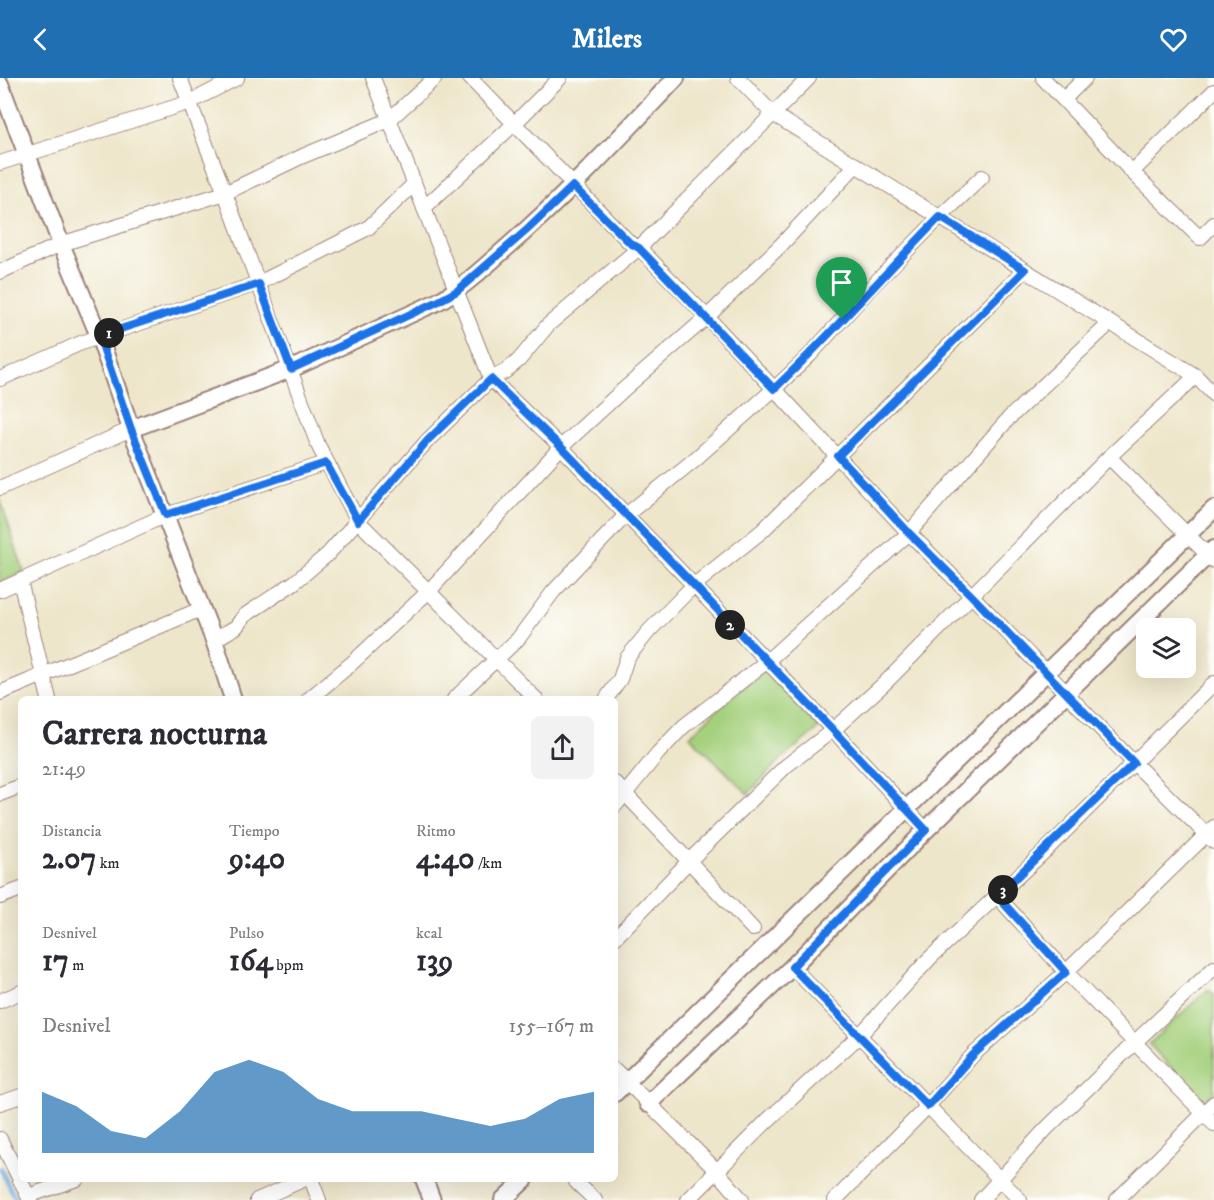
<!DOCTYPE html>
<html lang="es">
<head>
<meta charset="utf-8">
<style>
	:root { --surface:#fff; --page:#f2f2f3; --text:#2b2b33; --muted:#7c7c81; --accent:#1f6fb2 }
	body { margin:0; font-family:"IM FELL DW Pica",serif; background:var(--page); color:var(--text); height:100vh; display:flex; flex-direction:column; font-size:22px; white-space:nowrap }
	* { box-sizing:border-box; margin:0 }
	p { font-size:20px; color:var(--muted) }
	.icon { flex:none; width:33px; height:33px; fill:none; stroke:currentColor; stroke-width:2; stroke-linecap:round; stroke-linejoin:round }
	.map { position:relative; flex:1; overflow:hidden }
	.drawer { position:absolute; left:18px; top:618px; width:600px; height:486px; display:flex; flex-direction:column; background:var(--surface); border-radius:9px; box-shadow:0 6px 24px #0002 }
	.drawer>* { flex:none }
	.controls { position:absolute; left:1136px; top:540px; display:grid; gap:12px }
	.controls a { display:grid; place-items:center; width:60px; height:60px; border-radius:9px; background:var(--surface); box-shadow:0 6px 24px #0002; font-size:30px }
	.pin { position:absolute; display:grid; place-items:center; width:51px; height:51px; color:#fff; margin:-62px -26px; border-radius:50% 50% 50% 0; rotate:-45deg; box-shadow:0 0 6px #0007 }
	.pin .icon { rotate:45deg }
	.km { position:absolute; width:30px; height:30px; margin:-15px; border-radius:50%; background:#222; color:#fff; font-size:16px; line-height:30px; text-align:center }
	.round { display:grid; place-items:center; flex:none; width:63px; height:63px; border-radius:9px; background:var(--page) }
	.overview { display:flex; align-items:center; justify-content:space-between; height:102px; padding:0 24px }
	h1 { font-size:33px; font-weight:700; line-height:45px }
	.figures { display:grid; grid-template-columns:repeat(3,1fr); gap:9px; height:102px; padding:6px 24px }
	.figures div { display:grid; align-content:center }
	.figures b { font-size:30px; font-weight:700 }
	.figures small { font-size:16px; font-weight:400 }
	.figures p { font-size:16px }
	.chart { height:168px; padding:12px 24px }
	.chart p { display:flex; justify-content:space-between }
	.chart svg { width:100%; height:108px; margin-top:6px; fill:var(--accent); opacity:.7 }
	header { display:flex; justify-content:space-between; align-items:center; height:78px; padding:0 24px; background:var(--accent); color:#fff; font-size:27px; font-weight:700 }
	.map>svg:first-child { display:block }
</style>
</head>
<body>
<header><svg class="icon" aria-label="back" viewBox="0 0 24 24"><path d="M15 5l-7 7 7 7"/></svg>Milers<svg class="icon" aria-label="heart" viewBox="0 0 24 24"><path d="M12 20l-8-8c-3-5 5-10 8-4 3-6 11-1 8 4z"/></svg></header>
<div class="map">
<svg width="1214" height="1122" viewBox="0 0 1214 1122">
	<rect width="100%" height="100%" fill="#fdfcf7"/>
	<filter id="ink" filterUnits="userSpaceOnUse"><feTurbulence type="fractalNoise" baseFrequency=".0167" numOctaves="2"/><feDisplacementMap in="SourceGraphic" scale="12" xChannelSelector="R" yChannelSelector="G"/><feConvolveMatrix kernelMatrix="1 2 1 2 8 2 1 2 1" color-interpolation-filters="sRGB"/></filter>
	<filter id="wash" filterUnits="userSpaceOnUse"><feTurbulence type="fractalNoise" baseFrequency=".008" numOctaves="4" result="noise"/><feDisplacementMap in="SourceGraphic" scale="24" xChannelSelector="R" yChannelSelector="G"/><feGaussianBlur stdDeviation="1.35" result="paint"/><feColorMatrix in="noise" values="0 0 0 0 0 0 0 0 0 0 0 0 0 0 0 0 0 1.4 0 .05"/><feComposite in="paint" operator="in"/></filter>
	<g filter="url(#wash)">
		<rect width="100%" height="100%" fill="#eee6ca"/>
		<g fill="#a5d17e" stroke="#787854" stroke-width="1.5">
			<path d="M 0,421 L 24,494 L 0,505 Z"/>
			<path d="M 764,592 L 819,650 L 780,682 L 748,716 L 690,658 L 722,627 Z"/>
			<path d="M 1208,911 L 1214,917 L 1214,1014 L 1203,1024 L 1149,966 Z"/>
		</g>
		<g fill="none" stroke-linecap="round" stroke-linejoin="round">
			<path stroke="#76b0e6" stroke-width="4" d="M 0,1090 L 16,1122"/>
		</g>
	</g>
	<g filter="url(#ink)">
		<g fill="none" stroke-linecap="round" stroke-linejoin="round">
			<g stroke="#9c827a" stroke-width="16">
				<g id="minor">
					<path d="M 180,0 L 225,115 L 318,367 L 358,443 L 536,621"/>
					<path d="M 373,0 L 491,301 L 561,369 L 833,652 L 926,752"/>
					<path d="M 470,0 L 630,165 L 639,170 L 707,239 L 909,455 L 972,518 L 1134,685 L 1214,764"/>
					<path d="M 738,0 L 773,36 L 1196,298 L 1214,317"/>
					<path d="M 1043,0 L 1132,94 L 1200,160 L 1214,146"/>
					<path d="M 1064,21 L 1085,0"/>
					<path d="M 0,85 L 190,24 L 237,0"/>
					<path d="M 1132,94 L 1214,13"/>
					<path d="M 424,130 L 514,46 L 560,0"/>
					<path d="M 0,194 L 61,166 L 225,115 L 303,78 L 389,42 L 435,0"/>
					<path d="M 0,301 L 81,265 L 259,205 L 368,150 L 414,106"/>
					<path d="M 1109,379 L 1214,483"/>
					<path d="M 0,410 L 131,351"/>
					<path d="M 20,503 L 49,621"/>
					<path d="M 0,512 L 166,437 L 326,385"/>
					<path d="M 214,562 L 236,549 L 244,538 L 295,504 L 328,476 L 428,362 L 491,301 L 506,293 L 519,282 L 548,247 L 639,170 L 809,0"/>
					<path d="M 0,615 L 201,531"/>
					<path d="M 309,621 L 351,586 L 429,513 L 561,369 L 623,312 L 707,239 L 781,167 L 856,87"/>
					<path d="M 454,621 L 518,561 L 553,514 L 626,437 L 694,382 L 774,311 L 810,277 L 874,206 L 940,139 L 982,99"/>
					<path d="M 606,621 L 620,601 L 627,580 L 648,554 L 693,508 L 762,453 L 1025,192"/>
					<path d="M 615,705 L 753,851"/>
					<path d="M 0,716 L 21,708"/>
					<path d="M 615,728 L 658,675 L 684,648 L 766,584 L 909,455 L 1009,340 L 1109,246"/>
					<path d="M 997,818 L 1066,894 L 1214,1046"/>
					<path d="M 0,819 L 21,811"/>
					<path d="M 615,860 L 690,782 L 786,688 L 833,652 L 885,605 L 1109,379 L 1196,298"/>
					<path d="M 792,889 L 1020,1122"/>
					<path d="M 0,923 L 21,914"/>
					<path d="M 615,992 L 717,1093 L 742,1122"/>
					<path d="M 0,1025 L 21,1018"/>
					<path d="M 0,1061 L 30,1122"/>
					<path d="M 311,1101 L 319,1122"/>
					<path d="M 576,1104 L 595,1122"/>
					<path d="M 28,1118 L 77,1101"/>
					<path d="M 257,1122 L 305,1101"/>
					<path d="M 688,1122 L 768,1042 L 860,957 L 930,880 L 1045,773 L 1214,605"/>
					<path d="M 835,1122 L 928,1028 L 973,977 L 1066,894 L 1214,749"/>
					<path d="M 981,1122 L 1046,1051 L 1135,964 L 1214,890"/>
					<path d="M 1117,1122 L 1214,1025"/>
				</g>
			</g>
			<g stroke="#9c827a" stroke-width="20">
				<g id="tertiary">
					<path d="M 0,6 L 61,166 L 99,258 L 131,351 L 214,562 L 233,621"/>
					<path d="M 131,351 L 291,291 L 437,224 C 463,210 483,190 505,171 C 566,118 621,58 676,0"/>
					<path d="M 615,1015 L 1214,431"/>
					<path d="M 648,1026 L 792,889 L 926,752 L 1214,471"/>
					<path d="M 424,1101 L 432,1122"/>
					<path d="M 503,1122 L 525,1101"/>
				</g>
			</g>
			<use href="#minor" stroke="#fff" stroke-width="14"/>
			<use href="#tertiary" stroke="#fff" stroke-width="16"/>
		</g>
	</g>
	<g fill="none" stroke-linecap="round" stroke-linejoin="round" filter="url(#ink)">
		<g stroke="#fff" stroke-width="12">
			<path id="route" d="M 573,108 L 630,165 L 639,170 L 774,311 C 832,256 884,196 940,139 L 1025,192 L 838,378 L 909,455 L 972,518 L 1134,685 L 997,818 L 1066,894 L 973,977 L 928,1028 L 792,889 L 926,752 L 833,652 L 561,369 L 491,301 L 428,362 L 358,443 L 326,385 L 166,437 L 131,351 L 99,258 L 259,206 L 291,291 L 437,224 L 457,213 L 528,151 Z"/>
		</g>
		<use href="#route" stroke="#1a73e8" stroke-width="8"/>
	</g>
</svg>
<div class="controls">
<a><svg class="icon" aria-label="layers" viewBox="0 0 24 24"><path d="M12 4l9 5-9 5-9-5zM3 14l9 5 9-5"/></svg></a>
</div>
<div class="pin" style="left:842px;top:241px;background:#1e9e55"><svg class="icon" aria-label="arrive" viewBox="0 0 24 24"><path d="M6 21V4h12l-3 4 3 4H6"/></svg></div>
<b class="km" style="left:109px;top:255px">1</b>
<b class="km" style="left:730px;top:547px">2</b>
<b class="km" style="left:1003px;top:812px">3</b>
<section class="drawer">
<div class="overview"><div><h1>Carrera nocturna</h1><p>21:49</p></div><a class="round"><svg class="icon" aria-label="share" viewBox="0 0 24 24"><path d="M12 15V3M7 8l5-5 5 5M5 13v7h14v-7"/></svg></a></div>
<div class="figures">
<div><p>Distancia</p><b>2.07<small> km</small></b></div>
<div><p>Tiempo</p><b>9:40</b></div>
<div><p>Ritmo</p><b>4:40<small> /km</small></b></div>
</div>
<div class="figures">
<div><p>Desnivel</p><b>17<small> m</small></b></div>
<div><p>Pulso</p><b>164<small> bpm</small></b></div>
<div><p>kcal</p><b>139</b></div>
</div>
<div class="chart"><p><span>Desnivel</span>155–167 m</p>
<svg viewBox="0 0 160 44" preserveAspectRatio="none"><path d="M0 44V19L10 25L20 35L30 38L40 27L50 11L60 6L70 11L80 22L90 27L100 27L110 27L120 30L130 33L140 30L150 22L160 19V44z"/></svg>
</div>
</section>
</div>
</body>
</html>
